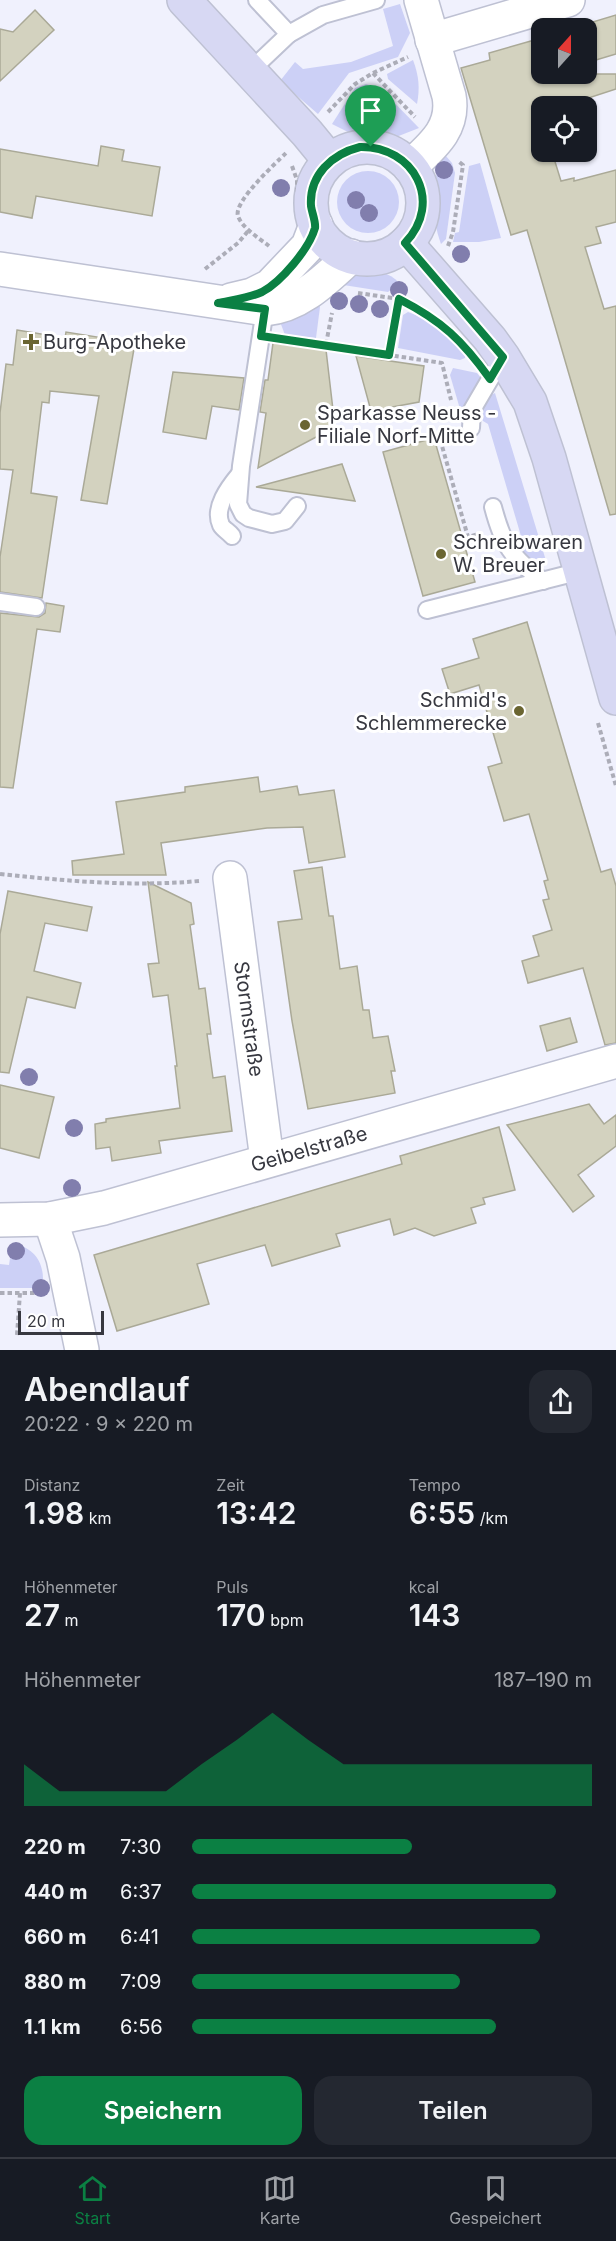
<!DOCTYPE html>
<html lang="de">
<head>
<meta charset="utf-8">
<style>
	:root { --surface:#171b24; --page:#242831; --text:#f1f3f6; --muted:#9ea1a6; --line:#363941; --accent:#0b8043 }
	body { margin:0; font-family:Inter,sans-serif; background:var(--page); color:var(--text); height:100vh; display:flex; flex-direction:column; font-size:22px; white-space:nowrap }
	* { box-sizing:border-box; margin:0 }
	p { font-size:20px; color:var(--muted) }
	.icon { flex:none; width:33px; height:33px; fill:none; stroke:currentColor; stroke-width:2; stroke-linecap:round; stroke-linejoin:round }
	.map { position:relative; height:1350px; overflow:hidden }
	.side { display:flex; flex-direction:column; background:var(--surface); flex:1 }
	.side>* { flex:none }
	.needle { width:39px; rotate:21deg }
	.buttons { position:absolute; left:531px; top:18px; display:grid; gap:12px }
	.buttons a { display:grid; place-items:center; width:66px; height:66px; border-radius:12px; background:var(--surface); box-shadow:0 2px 4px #0004; font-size:30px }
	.scale { position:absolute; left:18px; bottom:15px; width:86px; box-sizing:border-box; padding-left:6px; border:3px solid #373840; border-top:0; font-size:16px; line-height:21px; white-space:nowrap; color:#373840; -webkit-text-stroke:4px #fff; paint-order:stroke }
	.pin { position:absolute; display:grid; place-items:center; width:51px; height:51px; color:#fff; margin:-62px -26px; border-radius:50% 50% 50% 0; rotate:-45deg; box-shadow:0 0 6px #0007 }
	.pin .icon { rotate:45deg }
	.round { display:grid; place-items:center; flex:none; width:63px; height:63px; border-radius:18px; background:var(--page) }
	.head { display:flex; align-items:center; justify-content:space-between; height:102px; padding:0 24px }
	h1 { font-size:33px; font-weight:600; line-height:45px }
	.stats { display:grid; grid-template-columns:repeat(3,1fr); gap:9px; height:102px; padding:6px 24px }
	.stats div { display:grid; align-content:center }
	.stats b { font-size:30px; font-weight:600 }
	.stats small { font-size:16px; font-weight:400 }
	.stats p { font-size:16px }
	.chart { height:168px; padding:12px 24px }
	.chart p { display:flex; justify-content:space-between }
	.chart svg { width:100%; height:108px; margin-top:6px; fill:var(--accent); opacity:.7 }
	.primary-button { display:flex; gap:12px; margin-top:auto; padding:12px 24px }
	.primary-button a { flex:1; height:69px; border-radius:18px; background:var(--accent); color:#fff; font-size:24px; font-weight:600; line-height:69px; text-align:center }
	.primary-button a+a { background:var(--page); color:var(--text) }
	ul { padding:0 24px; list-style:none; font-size:20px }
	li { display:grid; grid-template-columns:96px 72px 1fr; align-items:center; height:45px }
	li i { height:15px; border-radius:8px; background:var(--accent) }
	.tabs { display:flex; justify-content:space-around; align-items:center; height:84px; border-top:2px solid var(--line); background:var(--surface); font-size:16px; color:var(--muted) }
	.tabs a { display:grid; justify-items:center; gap:3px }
	.tabs .active { color:var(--accent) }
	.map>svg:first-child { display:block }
</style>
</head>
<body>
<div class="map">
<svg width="616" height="1350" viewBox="0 0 616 1350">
	<rect width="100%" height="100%" fill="#f0f1fd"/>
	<g fill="#ccd0f6">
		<path d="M 400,4 L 410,33 L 398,57 L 349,73 L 318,114 L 280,81 L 295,62 L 303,69 L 351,62 L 393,46 L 383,9 Z"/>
		<path d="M 413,60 C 419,76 420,88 417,104 L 388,79 L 387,74 Z"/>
		<path d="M 366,84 L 381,89 L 419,128 L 391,139 L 348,132 L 332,124 L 355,88 Z"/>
		<path d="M 445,155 L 452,163 L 455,173 L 446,239 L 441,244 C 431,217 429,179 445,155 Z"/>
		<path d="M 480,163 L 501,238 L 479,242 L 453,242 L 455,233 L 459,232 L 469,166 Z"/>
		<circle cx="368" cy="202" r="31"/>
		<path d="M 360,270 C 374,270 390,272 399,283 L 388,292 L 337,284 Z"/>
		<path d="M 316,300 L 320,307 L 316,338 L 285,335 L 279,319 Z"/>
		<path d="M 408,312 C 429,319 448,337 465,352 L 465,358 L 460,360 L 398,348 L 403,315 Z"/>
		<path d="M 453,368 L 477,373 L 481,378 L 466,408 L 460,409 L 450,375 Z"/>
		<path d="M 495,393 L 547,564 C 532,564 522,553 514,541 L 521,536 L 488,424 L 483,421 L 479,413 L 485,398 Z"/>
		<path d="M 12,1244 C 31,1246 43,1259 43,1279 L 32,1288 L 0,1288 L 0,1264 L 9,1265 Z"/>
	</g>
	<g fill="#d3d2bf" stroke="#aaa997" stroke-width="1.5">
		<path d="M 35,10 L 54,30 L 0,81 L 0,29 L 13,32 Z"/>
		<path d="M 616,15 L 616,54 L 586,63 L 586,24 Z"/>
		<path d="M 538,39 L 542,49 L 542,74 L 616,74 L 616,89 L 564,106 L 542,106 L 542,152 L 552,152 L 561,181 L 574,178 L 574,181 L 616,170 L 616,222 L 596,227 L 601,243 L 585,247 L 604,309 L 616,306 L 616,514 L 610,515 L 527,230 L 511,235 L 461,68 L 490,60 L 489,53 Z"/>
		<path d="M 101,146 L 124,150 L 122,161 L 160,167 L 152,216 L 36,196 L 32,218 L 0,212 L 0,149 L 98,166 Z"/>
		<path d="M 17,330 L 65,338 L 66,332 L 135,343 L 107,504 L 81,500 L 99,396 L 50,391 L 49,403 L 42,402 L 31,493 L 57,497 L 42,598 L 0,592 L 0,557 L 13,470 L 0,469 L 0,413 L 6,364 L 13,365 Z"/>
		<path d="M 273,343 L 326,350 L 335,427 L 258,468 L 266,413 L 260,412 L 265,380 L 268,380 Z"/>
		<path d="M 356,356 L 424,366 L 419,402 L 371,411 Z"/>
		<path d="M 173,372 L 244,378 L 239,410 L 212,406 L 206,439 L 163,432 Z"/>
		<path d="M 434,438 L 475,582 L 423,596 L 383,452 Z"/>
		<path d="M 342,464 L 355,501 L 256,487 Z"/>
		<path d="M 46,603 L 64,606 L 60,632 L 37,629 L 13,788 L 0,787 L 0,613 L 39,617 L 45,613 Z"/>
		<path d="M 527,622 L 601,872 L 611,869 L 616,886 L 616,1043 L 605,1045 L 583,968 L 528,983 L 522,961 L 539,956 L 533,936 L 552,930 L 543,900 L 549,899 L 544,881 L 548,880 L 529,814 L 504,821 L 488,767 L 502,763 L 479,685 L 450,694 L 442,669 L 479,658 L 473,639 Z"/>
		<path d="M 258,777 L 260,792 L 297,786 L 299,795 L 334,790 L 345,857 L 309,863 L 303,827 L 267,828 L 161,843 L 166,875 L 73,875 L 72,861 L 124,854 L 116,802 L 185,792 L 185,787 Z"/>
		<path d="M 322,867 L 329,916 L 333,916 L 340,969 L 357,966 L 363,1010 L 369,1010 L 373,1038 L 388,1036 L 395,1071 L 391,1071 L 395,1093 L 308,1109 L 292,1021 L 278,922 L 302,919 L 294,871 Z"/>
		<path d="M 148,882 L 191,903 L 194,924 L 190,925 L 199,989 L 205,988 L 211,1034 L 207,1034 L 213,1078 L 225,1076 L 232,1131 L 159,1141 L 161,1153 L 112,1161 L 110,1147 L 96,1149 L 95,1124 L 106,1122 L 106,1119 L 180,1108 L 175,1066 L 177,1066 L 168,995 L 153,997 L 148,964 L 159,963 Z"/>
		<path d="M 8,891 L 92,907 L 87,931 L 45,923 L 34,971 L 81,983 L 75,1008 L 27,997 L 9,1073 L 0,1072 L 0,934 Z"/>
		<path d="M 570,1018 L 577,1042 L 547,1051 L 540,1026 Z"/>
		<path d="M 0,1085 L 54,1097 L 39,1158 L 0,1148 Z"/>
		<path d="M 589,1104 L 604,1124 L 616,1115 L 616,1146 L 578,1175 L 594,1196 L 573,1212 L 507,1125 Z"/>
		<path d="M 499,1127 L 515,1190 L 483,1198 L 485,1204 L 471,1208 L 476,1223 L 434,1236 L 415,1228 L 394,1235 L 390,1219 L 336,1234 L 340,1246 L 272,1266 L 265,1245 L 197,1264 L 209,1304 L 117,1331 L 94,1255 L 402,1164 L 400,1156 Z"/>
	</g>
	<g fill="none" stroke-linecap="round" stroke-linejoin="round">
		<g stroke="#bec1d3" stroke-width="20">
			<g id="lane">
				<path d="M 289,34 L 323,15 L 376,0"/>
				<path d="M 250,71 L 289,34 L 257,0"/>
				<path d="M 265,309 L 241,466 L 238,504 L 243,514 L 249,518 L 272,524 L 285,521 L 297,506"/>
				<path d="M 471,428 L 472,410 L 503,357"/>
				<path d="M 493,507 C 503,545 511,557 543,581"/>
				<path d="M 232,536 C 229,532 223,529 221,525 C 213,508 229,487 239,475"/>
				<path d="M 0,602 L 36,607"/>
				<path d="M 427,610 L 581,571"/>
			</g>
		</g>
		<g stroke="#bec1d3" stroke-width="36">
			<g id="street">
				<path d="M 432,40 L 568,0"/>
				<path d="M 410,167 C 431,147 455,129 449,96 L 421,0"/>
				<path d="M 0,269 L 265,309 C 300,306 326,279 351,256"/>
				<path d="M 231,300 L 252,295 L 270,286 L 308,246 L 316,225"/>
				<path d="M 230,878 L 267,1160"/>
				<path d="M 50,1219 L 63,1258 L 82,1350"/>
				<path d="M 0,1220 L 50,1219 L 104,1208 L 616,1061"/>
			</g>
		</g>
		<g stroke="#bec1d3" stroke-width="36">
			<g id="secondary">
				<path d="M 184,0 L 307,133 L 330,161"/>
				<circle cx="367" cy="203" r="56"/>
				<path d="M 406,243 L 490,339 L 503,357 L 530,402 L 549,458 L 616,698"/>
			</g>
		</g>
		<g stroke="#acadb8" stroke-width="4" stroke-dasharray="4.5 3" stroke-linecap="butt">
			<path d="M 373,73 L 408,57"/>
			<path d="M 328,112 L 355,84 L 373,73 L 415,117"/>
			<path d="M 292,166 L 297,180 L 297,203"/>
			<path d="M 269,246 C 259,238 242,228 238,216 C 233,202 276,163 286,153"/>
			<path d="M 448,246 L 453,232 L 463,165 L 458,161"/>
			<path d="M 205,269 L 238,243 L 249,230"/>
			<path d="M 358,293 L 399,299 L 407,292"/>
			<path d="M 283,339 L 442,363 L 451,400"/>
			<path d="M 326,344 L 332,313"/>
			<path d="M 389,355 L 399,299 L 423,312"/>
			<path d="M 449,428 L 440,439 L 468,537 L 479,534"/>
			<path d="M 598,723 L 616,786"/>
			<path d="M 0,874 C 67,881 132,887 199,881"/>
			<path d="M 0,1293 L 38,1293"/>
			<path d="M 17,1335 L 20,1293"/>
		</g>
		<use href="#lane" stroke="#fff" stroke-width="16"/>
		<use href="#street" stroke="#fff" stroke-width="33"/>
		<use href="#secondary" stroke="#d7d8f3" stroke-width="33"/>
	</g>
	<g fill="#817ead">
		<circle cx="444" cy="170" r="9"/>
		<circle cx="281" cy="188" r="9"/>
		<circle cx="356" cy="200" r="9"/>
		<circle cx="369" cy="213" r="9"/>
		<circle cx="461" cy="254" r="9"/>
		<circle cx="399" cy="290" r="9"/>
		<circle cx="339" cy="301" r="9"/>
		<circle cx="359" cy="304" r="9"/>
		<circle cx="380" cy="309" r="9"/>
		<circle cx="29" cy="1077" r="9"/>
		<circle cx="74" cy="1128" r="9"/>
		<circle cx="72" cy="1188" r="9"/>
		<circle cx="16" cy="1251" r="9"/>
		<circle cx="41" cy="1288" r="9"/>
	</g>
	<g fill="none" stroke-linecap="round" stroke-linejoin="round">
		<g stroke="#fff" stroke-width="12">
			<path id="route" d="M 360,147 C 414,146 444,202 405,243 L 503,357 L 490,379 C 462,340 442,321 399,299 L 389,355 L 261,336 L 265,309 L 218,303 C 232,300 249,298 262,292 C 281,282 309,249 315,228 C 316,222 312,213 311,206 C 309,175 332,154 360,147 Z"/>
		</g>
		<use href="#route" stroke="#0b8043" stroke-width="8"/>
	</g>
	<g fill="#6a6531" stroke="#fff" stroke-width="2">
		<path d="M28 333h6v6h6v6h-6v6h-6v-6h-6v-6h6z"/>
		<circle cx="305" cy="425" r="6"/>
		<circle cx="441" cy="554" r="6"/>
		<circle cx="519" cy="711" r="6"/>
	</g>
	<g text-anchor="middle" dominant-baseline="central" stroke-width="6" stroke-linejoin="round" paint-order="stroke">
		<g font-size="20" fill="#373840" stroke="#fff" text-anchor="start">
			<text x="43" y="342">Burg-Apotheke</text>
			<text x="317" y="413">Sparkasse Neuss -<tspan x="317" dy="23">Filiale Norf-Mitte</tspan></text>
			<text x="453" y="542">Schreibwaren<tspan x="453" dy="23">W. Breuer</tspan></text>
			<text x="507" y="700" text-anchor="end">Schmid's<tspan x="507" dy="23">Schlemmerecke</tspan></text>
		</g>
		<g font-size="20" fill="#373840" stroke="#fff">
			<text transform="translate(249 1019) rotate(82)">Stormstraße</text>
			<text transform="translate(309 1149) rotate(-16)">Geibelstraße</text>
		</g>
	</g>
</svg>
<div class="buttons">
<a><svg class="needle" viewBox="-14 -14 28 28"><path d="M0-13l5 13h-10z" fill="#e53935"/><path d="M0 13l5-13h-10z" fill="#9ea1a6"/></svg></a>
<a><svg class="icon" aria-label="locate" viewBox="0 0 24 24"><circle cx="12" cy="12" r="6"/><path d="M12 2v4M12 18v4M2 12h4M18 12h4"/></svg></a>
</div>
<div class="scale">20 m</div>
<div class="pin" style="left:371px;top:147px;background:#1e9e55"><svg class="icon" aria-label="arrive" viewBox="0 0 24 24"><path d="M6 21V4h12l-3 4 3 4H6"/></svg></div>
</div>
<section class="side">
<div class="head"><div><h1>Abendlauf</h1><p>20:22 · 9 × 220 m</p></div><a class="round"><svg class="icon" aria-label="share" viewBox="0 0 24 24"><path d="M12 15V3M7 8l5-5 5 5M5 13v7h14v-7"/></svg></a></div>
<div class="stats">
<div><p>Distanz</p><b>1.98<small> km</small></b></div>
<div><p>Zeit</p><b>13:42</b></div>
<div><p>Tempo</p><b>6:55<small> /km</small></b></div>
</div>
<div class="stats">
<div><p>Höhenmeter</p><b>27<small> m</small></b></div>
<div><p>Puls</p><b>170<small> bpm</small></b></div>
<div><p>kcal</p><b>143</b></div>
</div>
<div class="chart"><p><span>Höhenmeter</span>187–190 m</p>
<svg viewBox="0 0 160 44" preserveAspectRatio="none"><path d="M0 44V27L10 38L20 38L30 38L40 38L50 27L60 17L70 6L80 17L90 27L100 27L110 27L120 27L130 27L140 27L150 27L160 27V44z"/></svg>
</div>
<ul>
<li><b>220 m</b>7:30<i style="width:55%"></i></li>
<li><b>440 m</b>6:37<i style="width:91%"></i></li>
<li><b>660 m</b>6:41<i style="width:87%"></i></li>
<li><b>880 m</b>7:09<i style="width:67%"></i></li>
<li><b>1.1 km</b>6:56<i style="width:76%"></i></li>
</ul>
<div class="primary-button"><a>Speichern</a><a>Teilen</a></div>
</section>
<nav class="tabs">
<a class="active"><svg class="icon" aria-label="home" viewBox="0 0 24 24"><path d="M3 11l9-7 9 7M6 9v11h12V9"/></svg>Start</a>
<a><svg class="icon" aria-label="map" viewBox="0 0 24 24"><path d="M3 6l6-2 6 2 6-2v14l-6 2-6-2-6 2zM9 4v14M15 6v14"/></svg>Karte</a>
<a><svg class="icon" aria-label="saved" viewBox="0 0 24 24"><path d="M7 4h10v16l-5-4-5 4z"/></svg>Gespeichert</a>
</nav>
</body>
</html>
